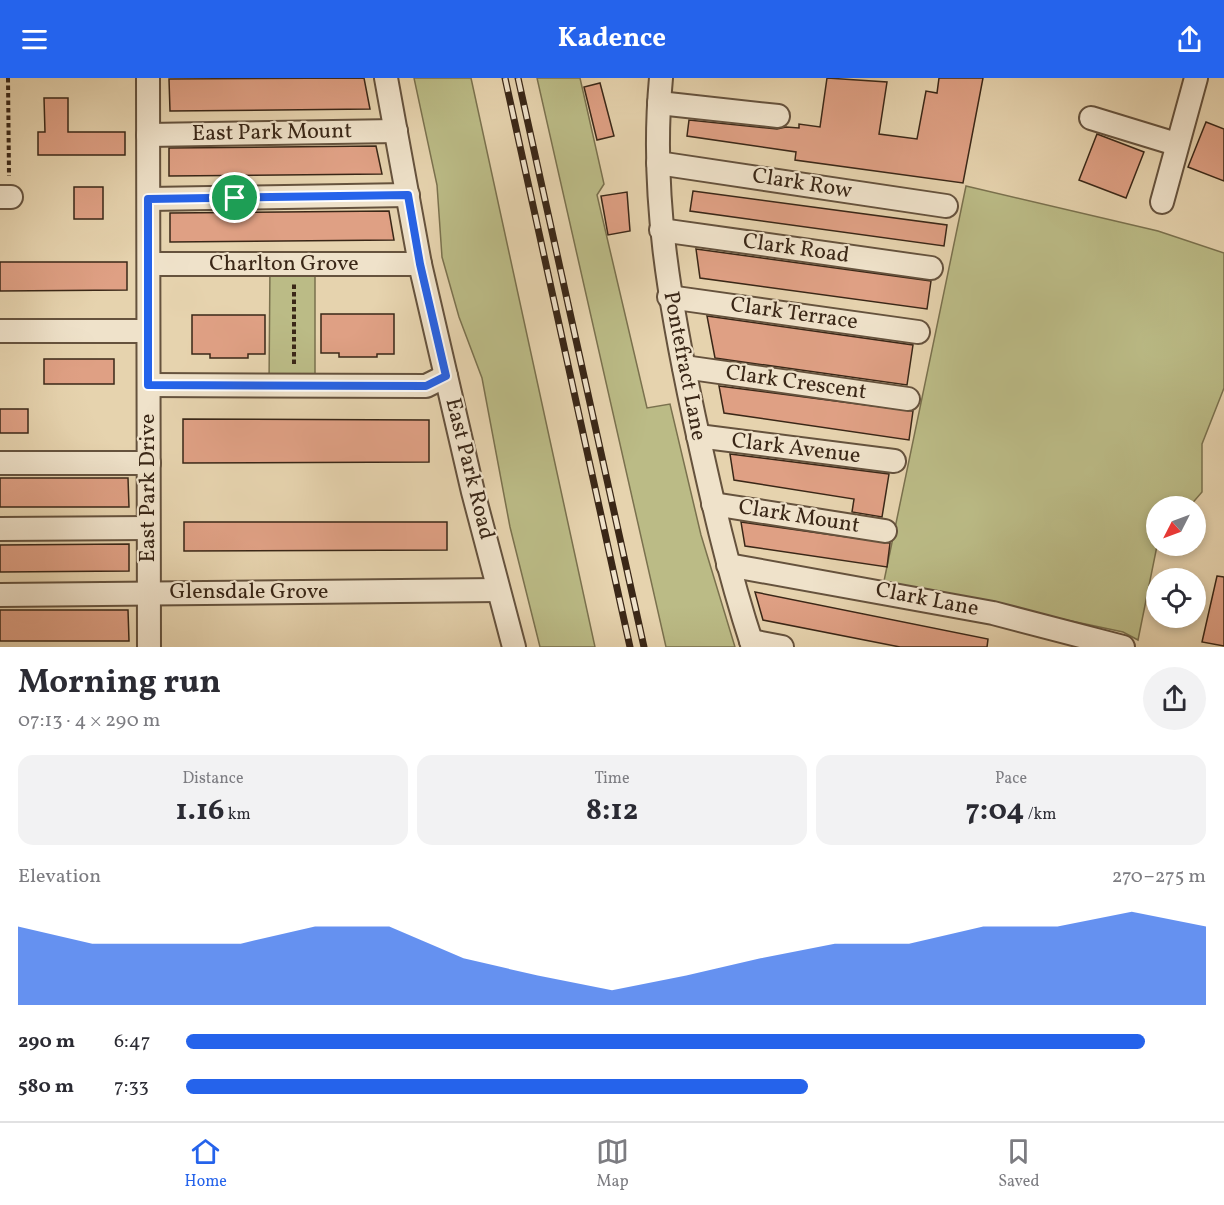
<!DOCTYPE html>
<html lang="en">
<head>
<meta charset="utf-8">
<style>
	:root { --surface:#fff; --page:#f2f2f3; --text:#2b2b33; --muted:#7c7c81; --line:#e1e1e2; --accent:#2563eb }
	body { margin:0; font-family:Vollkorn,serif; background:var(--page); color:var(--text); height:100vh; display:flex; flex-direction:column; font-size:22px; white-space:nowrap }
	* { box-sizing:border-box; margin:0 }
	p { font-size:20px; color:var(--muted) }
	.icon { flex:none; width:33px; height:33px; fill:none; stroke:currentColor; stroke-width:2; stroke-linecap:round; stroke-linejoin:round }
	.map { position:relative; height:569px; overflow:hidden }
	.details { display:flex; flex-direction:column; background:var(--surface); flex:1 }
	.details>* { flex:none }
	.needle { width:39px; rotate:228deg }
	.buttons { position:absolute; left:1146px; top:418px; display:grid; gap:12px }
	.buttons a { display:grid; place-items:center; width:60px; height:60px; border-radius:50%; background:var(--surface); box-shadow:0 3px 9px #0003; font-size:30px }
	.pin { position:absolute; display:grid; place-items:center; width:51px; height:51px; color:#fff; margin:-26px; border:3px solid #fff; border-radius:50%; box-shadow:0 2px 6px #0007 }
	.round { display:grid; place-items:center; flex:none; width:63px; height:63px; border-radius:32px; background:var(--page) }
	.summary { display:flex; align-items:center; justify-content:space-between; height:102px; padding:0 18px }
	h1 { font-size:33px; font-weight:700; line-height:45px }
	.figures { display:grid; grid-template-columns:repeat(3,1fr); gap:9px; height:102px; padding:6px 18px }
	.figures div { display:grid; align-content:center; border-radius:15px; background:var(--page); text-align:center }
	.figures b { font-size:30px; font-weight:700 }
	.figures small { font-size:16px; font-weight:400 }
	.figures p { font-size:16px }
	.chart { height:168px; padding:12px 18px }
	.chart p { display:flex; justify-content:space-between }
	.chart svg { width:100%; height:108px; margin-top:6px; fill:var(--accent); opacity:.7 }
	ul { padding:0 18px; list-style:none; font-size:20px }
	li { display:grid; grid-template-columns:96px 72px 1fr; align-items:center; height:45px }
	li i { height:15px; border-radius:8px; background:var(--accent) }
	header { display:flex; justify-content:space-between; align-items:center; height:78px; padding:0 18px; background:var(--accent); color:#fff; font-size:27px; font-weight:700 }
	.menu { display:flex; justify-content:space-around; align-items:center; height:84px; border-top:2px solid var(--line); background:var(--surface); font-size:16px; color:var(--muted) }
	.menu a { display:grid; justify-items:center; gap:3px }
	.menu .selected { color:var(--accent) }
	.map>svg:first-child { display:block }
</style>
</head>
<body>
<header><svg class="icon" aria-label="menu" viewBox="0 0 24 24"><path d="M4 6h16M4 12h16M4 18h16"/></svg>Kadence<svg class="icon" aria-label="share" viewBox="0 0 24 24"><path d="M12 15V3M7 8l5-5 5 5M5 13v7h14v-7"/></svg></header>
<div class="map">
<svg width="1224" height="569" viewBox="0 0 1224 569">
	<rect width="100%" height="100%" fill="#e6d3ae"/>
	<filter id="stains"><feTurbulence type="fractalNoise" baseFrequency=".00333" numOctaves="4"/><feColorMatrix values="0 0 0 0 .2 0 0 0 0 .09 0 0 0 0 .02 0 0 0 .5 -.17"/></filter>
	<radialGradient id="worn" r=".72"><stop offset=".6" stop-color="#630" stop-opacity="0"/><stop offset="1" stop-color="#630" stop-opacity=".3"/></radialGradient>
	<g fill="#bbbb86" stroke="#7a714e" stroke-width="1.5">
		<path d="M 414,0 L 471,0 L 595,569 L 540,569 L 510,449 L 482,300 L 459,239 L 442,179 L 437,107 Z"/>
		<path d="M 537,0 L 580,0 L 604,106 L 597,117 L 647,330 L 670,326 L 701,457 L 735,569 L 666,569 Z"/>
		<path d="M 966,108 L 1158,153 L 1224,175 L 1224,310 L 1202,366 L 1202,414 L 1189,429 L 1156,429 L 1157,468 L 1138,562 L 1123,554 L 884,503 Z"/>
		<path d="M 270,186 L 315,186 L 315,308 L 269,308 Z"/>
	</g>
	<g fill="#dfa084" stroke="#3a2717" stroke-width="1.5">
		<path d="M 364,0 L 370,31 L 170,33 L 169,1 Z"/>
		<path d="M 827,0 L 887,4 L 879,56 L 917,61 L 926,13 L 937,15 L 939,0 L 983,0 L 963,105 L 795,82 L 796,74 L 687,58 L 689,42 L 777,51 L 786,49 L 799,50 L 799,46 L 820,49 Z"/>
		<path d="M 600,5 L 614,58 L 597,62 L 584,9 Z"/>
		<path d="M 44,20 L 68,20 L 68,54 L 125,54 L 125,77 L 38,77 L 38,54 L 45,54 Z"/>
		<path d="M 1206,44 L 1224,51 L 1224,103 L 1188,89 Z"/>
		<path d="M 1097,56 L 1144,74 L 1126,120 L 1079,102 Z"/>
		<path d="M 376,68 L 382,96 L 169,98 L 169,70 Z"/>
		<rect x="74" y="109" width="29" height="32"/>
		<path d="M 693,113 L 947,147 L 944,168 L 690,133 Z"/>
		<path d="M 627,114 L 630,153 L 608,157 L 601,118 Z"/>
		<path d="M 389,133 L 394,162 L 170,164 L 170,135 Z"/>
		<path d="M 696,171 L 931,203 L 927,231 L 700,200 Z"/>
		<path d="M 0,184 L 127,184 L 127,212 L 0,213 Z"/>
		<path d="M 321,236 L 394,236 L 394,276 L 377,276 L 377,279 L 339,279 L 339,275 L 321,275 Z"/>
		<path d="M 192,237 L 265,237 L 265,276 L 248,276 L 248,280 L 210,280 L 210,276 L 192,276 Z"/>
		<path d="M 707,238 L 913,267 L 907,307 L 715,280 Z"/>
		<rect x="44" y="281" width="70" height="25"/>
		<path d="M 719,308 L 913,333 L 909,362 L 724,335 Z"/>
		<rect x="0" y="331" width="28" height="24"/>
		<path d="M 183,341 L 429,342 L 429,384 L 183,385 Z"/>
		<path d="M 730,376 L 889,396 L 882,439 L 852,434 L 854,421 L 734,402 Z"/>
		<path d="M 0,400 L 128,400 L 129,429 L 0,429 Z"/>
		<path d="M 184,444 L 447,444 L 447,472 L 184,473 Z"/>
		<path d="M 741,444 L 890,465 L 887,489 L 745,468 Z"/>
		<path d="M 129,466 L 129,493 L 0,494 L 0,467 Z"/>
		<path d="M 1217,498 L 1224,499 L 1224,568 L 1202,564 Z"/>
		<path d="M 755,514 L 988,561 L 987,569 L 900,569 L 763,542 Z"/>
		<path d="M 0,532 L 128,532 L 129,563 L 0,563 Z"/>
	</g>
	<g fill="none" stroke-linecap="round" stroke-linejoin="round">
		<g stroke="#65523d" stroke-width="26">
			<g id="minor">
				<path d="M 148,0 L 149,569"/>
				<path d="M 386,0 L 420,186 L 473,414 L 514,569"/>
				<path d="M 661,0 C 650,116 670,227 694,339 C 711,417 728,494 753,569"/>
				<path d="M 659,25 L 778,38"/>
				<path d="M 1091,40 L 1176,66"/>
				<path d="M 148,57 L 396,53"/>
				<path d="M 658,85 L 946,128"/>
				<path d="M 0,119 L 11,119"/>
				<path d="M 149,121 L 408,117"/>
				<path d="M 1162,124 L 1196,0"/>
				<path d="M 661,152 L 931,190"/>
				<path d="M 149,186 L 420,186"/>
				<path d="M 669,219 L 918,254"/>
				<path d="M 0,253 L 148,253"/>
				<path d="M 684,289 L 908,321"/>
				<path d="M 149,307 L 426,308 L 446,298"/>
				<path d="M 698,358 L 894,383"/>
				<path d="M 0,385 L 149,385"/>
				<path d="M 713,426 L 885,453"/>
				<path d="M 0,451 L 148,450"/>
				<path d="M 728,487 L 993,535 L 1123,569"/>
				<path d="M 0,517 L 498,512"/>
				<path d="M 751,563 L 782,569"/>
			</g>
		</g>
		<g stroke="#3a2717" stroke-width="4" stroke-dasharray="4.5 3" stroke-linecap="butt">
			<path d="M 8,0 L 9,98"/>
			<path d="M 294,286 L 294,206"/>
		</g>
		<use href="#minor" stroke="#efe2ca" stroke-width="22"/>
		<g stroke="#3a2717" stroke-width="7">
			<g id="rail">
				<path d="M 505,0 L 630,569"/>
				<path d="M 518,0 L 644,569"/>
			</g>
		</g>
		<use href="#rail" stroke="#efe2ca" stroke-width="4.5" stroke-dasharray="14" stroke-linecap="butt"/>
	</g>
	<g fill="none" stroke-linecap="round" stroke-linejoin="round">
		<g stroke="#fff" stroke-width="12">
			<path id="route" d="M 408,117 L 420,186 L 446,298 L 426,308 L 148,307 L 148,121 Z"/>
		</g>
		<use href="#route" stroke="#2563eb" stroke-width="8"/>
	</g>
	<g text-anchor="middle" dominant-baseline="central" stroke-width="4.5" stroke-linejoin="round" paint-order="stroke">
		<g font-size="22" fill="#3a2717" stroke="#efe2ca">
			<text transform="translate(272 55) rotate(-1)">East Park Mount</text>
			<text transform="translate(802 106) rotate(9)">Clark Row</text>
			<text transform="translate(796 171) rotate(8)">Clark Road</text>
			<text x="284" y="186">Charlton Grove</text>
			<text transform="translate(794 236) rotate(8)">Clark Terrace</text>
			<text transform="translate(684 288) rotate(79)">Pontefract Lane</text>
			<text transform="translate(796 305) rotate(8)">Clark Crescent</text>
			<text transform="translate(796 371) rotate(7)">Clark Avenue</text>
			<text transform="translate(469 391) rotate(76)">East Park Road</text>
			<text transform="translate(148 410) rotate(-90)">East Park Drive</text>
			<text transform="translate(799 439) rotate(9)">Clark Mount</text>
			<text x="249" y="514">Glensdale Grove</text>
			<text transform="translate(927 522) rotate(11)">Clark Lane</text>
		</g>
	</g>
	<rect width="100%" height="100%" filter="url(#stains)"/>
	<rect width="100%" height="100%" fill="url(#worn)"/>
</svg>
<div class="buttons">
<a><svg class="needle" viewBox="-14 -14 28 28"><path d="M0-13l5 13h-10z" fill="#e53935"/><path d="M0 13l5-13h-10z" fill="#7c7c81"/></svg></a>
<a><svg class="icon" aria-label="locate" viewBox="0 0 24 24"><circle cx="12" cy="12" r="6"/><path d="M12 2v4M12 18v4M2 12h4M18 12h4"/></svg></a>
</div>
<div class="pin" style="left:235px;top:120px;background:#1e9e55"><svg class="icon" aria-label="arrive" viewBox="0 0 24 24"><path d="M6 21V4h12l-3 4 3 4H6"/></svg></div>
</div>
<section class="details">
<div class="summary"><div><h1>Morning run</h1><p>07:13 · 4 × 290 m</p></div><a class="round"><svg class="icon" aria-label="share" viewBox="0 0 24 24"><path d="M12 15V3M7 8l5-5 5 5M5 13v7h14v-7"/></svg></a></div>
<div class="figures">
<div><p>Distance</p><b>1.16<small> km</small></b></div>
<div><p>Time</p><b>8:12</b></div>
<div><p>Pace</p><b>7:04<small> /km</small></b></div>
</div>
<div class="chart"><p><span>Elevation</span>270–275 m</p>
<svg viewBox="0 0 160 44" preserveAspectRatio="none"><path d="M0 44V12L10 19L20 19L30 19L40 12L50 12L60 25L70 32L80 38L90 32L100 25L110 19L120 19L130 12L140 12L150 6L160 12V44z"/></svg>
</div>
<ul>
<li><b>290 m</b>6:47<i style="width:94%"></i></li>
<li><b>580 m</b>7:33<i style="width:61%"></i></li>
</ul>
</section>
<nav class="menu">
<a class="selected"><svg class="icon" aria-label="home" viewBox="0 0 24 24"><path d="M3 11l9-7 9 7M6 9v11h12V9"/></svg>Home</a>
<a><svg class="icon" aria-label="map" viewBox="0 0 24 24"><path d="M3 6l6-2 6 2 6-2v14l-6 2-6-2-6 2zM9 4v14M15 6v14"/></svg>Map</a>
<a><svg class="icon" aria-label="saved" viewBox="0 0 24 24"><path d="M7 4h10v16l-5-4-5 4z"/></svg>Saved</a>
</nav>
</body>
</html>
